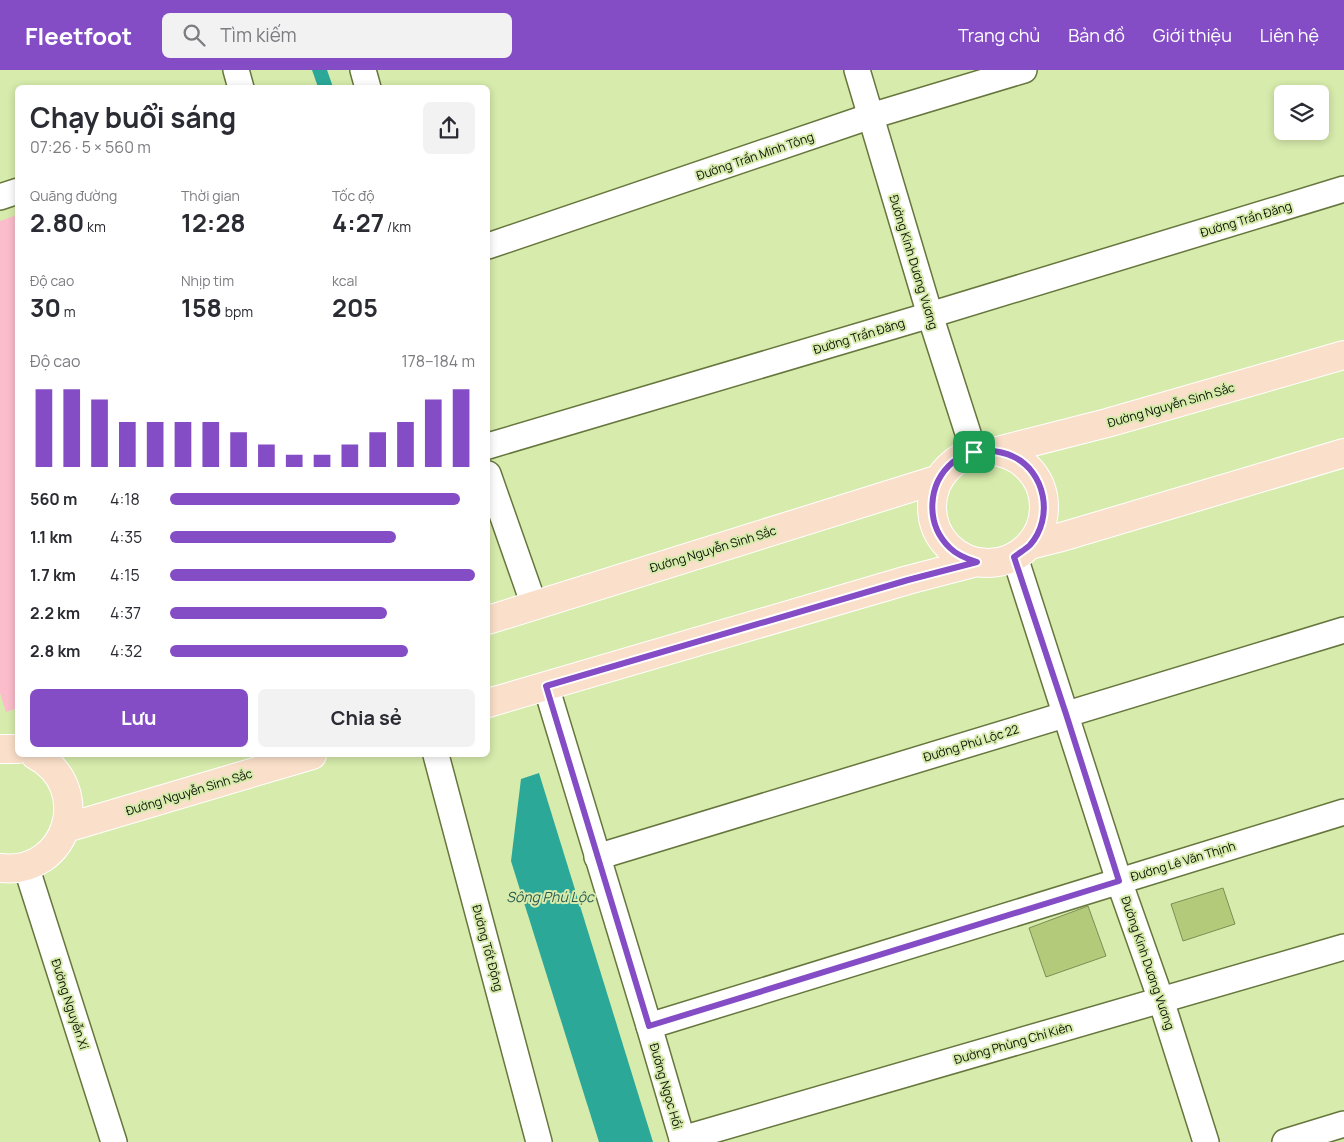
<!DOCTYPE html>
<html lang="vi">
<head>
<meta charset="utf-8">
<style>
	:root { --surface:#fff; --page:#f2f2f3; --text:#2b2b33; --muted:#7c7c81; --accent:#854dc5 }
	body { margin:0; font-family:Manrope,sans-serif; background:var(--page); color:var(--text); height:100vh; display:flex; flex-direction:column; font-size:19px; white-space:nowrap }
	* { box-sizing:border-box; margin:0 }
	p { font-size:16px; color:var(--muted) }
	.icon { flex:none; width:28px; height:28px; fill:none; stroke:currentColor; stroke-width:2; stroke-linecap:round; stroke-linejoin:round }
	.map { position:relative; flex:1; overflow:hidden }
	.drawer { position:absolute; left:15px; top:15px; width:475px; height:672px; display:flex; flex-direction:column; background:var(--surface); border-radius:8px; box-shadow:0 2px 8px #0003 }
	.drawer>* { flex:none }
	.buttons { position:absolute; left:1274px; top:15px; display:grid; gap:10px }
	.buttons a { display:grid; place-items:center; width:55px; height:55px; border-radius:8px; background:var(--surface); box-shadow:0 2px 8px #0003; font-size:25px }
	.pin { position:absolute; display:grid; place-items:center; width:42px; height:42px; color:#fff; margin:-21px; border-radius:10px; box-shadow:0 2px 8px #0006 }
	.round { display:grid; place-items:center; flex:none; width:52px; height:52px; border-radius:8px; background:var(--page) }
	.head { display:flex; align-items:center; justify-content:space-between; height:85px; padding:0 15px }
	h1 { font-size:28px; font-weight:700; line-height:38px }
	.figures { display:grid; grid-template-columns:repeat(3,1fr); gap:8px; height:85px; padding:5px 15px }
	.figures div { display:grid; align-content:center }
	.figures b { font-size:25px; font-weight:700 }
	.figures small { font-size:14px; font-weight:400 }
	.figures p { font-size:14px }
	.chart { height:140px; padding:10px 15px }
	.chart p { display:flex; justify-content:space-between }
	.chart svg { width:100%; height:90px; margin-top:5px; stroke:var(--accent); stroke-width:6 }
	.action { display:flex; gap:10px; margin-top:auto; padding:10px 15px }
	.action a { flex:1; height:58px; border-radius:8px; background:var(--accent); color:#fff; font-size:20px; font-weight:700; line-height:58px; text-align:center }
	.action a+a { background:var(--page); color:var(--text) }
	ul { padding:0 15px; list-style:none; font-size:16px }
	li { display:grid; grid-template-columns:80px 60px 1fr; align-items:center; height:38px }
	li i { height:12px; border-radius:6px; background:var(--accent) }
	header { display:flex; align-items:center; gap:30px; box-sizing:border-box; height:70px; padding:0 25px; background:var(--accent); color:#fff }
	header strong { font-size:24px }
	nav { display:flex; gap:28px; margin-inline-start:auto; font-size:18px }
	.search { width:350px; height:45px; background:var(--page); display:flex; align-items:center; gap:12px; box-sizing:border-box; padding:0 18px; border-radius:8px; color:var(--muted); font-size:19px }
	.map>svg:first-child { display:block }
</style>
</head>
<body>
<header>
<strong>Fleetfoot</strong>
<div class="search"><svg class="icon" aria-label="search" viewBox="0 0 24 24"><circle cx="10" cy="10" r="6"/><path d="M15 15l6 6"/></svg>Tìm kiếm</div>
<nav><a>Trang chủ</a><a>Bản đồ</a><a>Giới thiệu</a><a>Liên hệ</a></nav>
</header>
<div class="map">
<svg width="1344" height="1072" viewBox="0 0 1344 1072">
	<rect width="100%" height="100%" fill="#d7ebac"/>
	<path fill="#fbbdcc" d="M 17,145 L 18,638 L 6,642 L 0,623 L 0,151 Z"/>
	<g fill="#2ba898">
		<path d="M 312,0 L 327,0 L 333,17 L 318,17 Z"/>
		<path d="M 539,703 L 653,1072 L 599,1072 L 511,791 L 521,709 Z"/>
	</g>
	<g fill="#b3ca7a" stroke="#7d8e53">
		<path d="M 1223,818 L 1235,854 L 1183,871 L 1171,834 Z"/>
		<path d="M 1088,836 L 1106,886 L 1046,907 L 1029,858 Z"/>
	</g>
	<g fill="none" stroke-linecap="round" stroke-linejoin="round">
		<g stroke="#66763d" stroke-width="28">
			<g id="minor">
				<path d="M 236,0 L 241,18"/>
				<path d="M 363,0 L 368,18"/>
				<path d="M 857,0 L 930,245 L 974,382"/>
				<path d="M 0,127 L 18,121"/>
				<path d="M 488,176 L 871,46 L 1024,0"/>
				<path d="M 488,376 L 930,245 L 1344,119"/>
				<path d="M 488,404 L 534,535"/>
				<path d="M 1015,487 L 1119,811 L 1161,930 L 1206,1072"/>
				<path d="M 546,616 L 649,956 L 683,1072"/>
				<path d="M 436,685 L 539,1072"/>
				<path d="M 597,787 L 1344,560"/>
				<path d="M 26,796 L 114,1072"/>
				<path d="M 649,956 L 1344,742"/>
				<path d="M 682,1069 L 1344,877"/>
				<path d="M 1285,1072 L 1344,1054"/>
			</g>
		</g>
		<g stroke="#fff" stroke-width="30">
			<g id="major">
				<circle cx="988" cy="437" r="56"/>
				<path d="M 997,381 L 1107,353 L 1344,285"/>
				<path d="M 1030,475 L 1058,468 L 1344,383"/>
				<path d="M 488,550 L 939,409"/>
				<path d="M 488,633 L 908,510 L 977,492"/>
				<path d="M 0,679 L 18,679"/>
				<path d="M 66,758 L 312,685"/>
				<path d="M 0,798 C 68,806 95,717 35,685"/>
			</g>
		</g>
		<use href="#minor" stroke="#fff" stroke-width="25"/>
		<use href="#major" stroke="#fae0ca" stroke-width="28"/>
	</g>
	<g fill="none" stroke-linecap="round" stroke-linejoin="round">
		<g stroke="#fff" stroke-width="10">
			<path id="route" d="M 986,380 C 995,381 1004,382 1012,386 C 1046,401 1054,448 1030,475 C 1026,479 1019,483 1014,487 L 1066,644 L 1119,811 L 649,956 L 546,616 L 908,510 L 977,492 C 967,489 957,485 950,478 C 925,454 927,414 953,392 C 962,385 975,382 986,380 Z"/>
		</g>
		<use href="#route" stroke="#854dc5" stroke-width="6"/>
	</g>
	<g text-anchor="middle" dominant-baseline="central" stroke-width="4" stroke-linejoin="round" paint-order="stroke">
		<g font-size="12" fill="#080e00" stroke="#d7ebac">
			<text transform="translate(755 86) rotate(-19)">Đường Trần Minh Tông</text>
			<text transform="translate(1246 149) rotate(-17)">Đường Trần Đăng</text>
			<text transform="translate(914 192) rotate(73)">Đường Kinh Dương Vương</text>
			<text transform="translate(859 266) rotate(-17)">Đường Trần Đăng</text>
			<text transform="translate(1171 335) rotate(-16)">Đường Nguyễn Sinh Sắc</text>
			<text transform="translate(713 479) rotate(-17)">Đường Nguyễn Sinh Sắc</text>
			<text transform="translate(971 673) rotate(-17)">Đường Phú Lộc 22</text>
			<text transform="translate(189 722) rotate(-17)">Đường Nguyễn Sinh Sắc</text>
			<text transform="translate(1183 791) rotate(-17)">Đường Lê Văn Thịnh</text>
			<text transform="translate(488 878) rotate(75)">Đường Tốt Động</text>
			<text transform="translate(1148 893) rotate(71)">Đường Kinh Dương Vương</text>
			<text transform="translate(70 934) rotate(72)">Đường Nguyễn Xí</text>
			<text transform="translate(1013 973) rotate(-16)">Đường Phùng Chí Kiên</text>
			<text transform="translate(666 1016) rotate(74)">Đường Ngọc Hồi</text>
		</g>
		<g font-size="14" font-style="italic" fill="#2a5b53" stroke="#d7ebac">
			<text x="550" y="826">Sông Phú Lộc</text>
		</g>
	</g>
</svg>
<div class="buttons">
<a><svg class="icon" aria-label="layers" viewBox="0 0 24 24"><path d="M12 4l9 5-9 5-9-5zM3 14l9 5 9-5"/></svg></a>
</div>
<div class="pin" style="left:974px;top:382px;background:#1e9e55"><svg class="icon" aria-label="arrive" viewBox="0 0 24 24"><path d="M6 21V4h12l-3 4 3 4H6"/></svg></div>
<section class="drawer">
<div class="head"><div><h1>Chạy buổi sáng</h1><p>07:26 · 5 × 560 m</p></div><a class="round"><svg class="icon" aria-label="share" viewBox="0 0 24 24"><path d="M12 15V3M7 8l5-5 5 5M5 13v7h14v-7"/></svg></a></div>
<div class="figures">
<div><p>Quãng đường</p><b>2.80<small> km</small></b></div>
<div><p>Thời gian</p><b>12:28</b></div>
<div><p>Tốc độ</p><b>4:27<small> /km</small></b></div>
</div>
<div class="figures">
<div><p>Độ cao</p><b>30<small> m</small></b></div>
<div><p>Nhịp tim</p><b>158<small> bpm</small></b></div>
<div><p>kcal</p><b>205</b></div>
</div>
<div class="chart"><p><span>Độ cao</span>178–184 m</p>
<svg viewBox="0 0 160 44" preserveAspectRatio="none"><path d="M5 44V6M15 44V6M25 44V11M35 44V22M45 44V22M55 44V22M65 44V22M75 44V27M85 44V33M95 44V38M105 44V38M115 44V33M125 44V27M135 44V22M145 44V11M155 44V6"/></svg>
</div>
<ul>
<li><b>560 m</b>4:18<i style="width:95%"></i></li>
<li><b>1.1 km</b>4:35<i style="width:74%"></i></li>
<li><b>1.7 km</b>4:15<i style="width:100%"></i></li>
<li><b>2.2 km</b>4:37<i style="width:71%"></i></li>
<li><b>2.8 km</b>4:32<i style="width:78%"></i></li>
</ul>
<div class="action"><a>Lưu</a><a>Chia sẻ</a></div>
</section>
</div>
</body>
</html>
